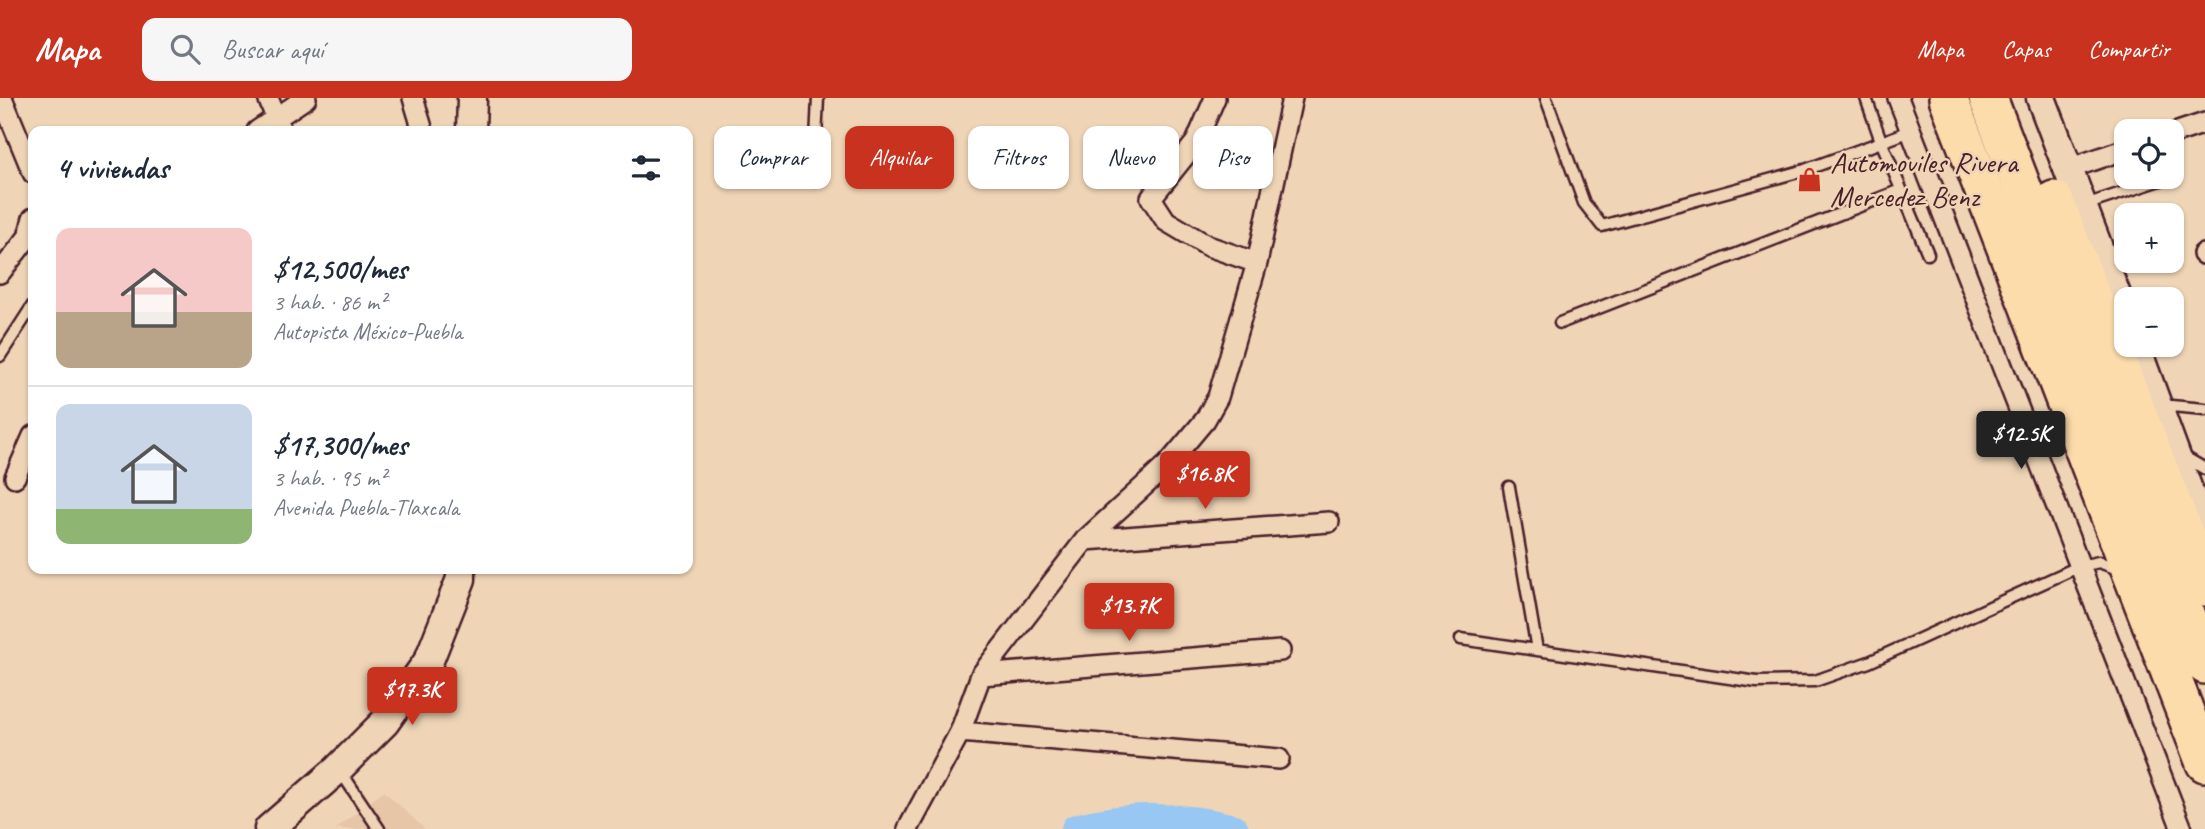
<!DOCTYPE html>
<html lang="es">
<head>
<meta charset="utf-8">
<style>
  :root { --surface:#fff; --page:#f6f6f7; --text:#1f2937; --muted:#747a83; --line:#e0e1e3; --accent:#c8321e }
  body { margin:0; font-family:Caveat,sans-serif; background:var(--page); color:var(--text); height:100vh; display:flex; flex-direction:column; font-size:26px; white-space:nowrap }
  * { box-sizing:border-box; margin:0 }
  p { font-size:23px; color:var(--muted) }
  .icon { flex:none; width:38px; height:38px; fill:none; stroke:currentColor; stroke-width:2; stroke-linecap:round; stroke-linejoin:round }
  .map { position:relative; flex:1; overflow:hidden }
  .sheet { position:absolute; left:28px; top:28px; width:665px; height:448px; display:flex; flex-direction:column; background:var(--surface); border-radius:14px; box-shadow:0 2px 5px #0004 }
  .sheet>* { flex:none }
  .top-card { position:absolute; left:714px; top:28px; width:665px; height:63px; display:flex; gap:14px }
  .controls { position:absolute; left:2114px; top:21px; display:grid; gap:14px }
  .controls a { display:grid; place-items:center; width:70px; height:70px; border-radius:14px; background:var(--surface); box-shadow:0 2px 5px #0004; font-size:35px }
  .price { position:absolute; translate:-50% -60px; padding:0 16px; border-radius:7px; background:var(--accent); color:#fff; font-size:23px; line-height:46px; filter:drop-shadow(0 2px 4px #0008) }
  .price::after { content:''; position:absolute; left:50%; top:42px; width:21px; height:16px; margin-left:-10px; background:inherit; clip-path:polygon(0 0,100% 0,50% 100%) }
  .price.selected { background:#222; color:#fff }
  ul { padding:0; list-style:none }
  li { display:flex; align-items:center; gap:21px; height:175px; padding:0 28px }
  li+li { border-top:2px solid var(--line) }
  li span { display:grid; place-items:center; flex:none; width:196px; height:140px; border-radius:14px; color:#555 }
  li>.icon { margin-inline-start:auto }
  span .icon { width:84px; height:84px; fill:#fffc; stroke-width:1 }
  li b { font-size:30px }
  h2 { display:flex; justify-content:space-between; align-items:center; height:84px; padding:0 28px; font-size:30px }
  .chip { padding:0 24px; border-radius:14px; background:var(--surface); box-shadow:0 2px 5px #0004; font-size:24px; line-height:63px }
  .chip.selected { background:var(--accent); color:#fff }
  header { display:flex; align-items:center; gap:42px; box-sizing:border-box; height:98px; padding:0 35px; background:var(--accent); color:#fff }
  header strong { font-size:33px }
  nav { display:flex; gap:38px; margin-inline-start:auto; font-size:24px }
  .search { width:490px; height:63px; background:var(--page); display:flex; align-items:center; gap:18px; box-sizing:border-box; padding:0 24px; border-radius:14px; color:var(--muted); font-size:26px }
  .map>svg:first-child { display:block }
</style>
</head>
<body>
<header>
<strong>Mapa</strong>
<div class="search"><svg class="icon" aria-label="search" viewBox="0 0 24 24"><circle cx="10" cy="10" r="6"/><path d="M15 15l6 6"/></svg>Buscar aquí</div>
<nav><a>Mapa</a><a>Capas</a><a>Compartir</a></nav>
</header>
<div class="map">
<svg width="2205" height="731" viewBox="0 0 2205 731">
  <rect width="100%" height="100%" fill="#efd5b6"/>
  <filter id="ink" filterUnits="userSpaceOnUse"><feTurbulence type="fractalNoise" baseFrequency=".0143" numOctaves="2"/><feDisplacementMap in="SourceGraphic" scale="14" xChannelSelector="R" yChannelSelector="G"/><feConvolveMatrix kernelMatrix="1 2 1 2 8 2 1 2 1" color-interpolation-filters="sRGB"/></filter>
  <g filter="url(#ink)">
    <path fill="#e6c6a6" d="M384,693L425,731H336Z"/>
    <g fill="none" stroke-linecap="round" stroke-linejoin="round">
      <path stroke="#97c7f2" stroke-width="30" d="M1076,731C1127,717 1184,718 1234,731"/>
      <defs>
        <path id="lane" d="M1546,0L1584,105L1602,128L1805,72L1911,33
          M1866,0L1881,43L1928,156
          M814,83L818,0
          M2085,107L2161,82
          M1560,225L1901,92
          M0,258L33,207
          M2160,307L2205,311
          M2181,357L2205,371
          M1509,389L1537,552
          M1461,541L1757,584L1815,583L1869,564L2080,468L2099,464L2118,471
          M339,671L379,731"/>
        <path id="street" d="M2,0L33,75
          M268,0L281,32
          M413,0L423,33
          M1215,0L1196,44L1151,100L1166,123L1208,148L1257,165
          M1898,0L2182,731
          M257,33L306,0
          M2172,36L2205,25
          M2068,71L2126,51
          M2203,156H2205
          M0,175L28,139L33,120
          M15,379L33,338
          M1085,442L1329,424
          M981,577L1280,553
          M960,634L1279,661
          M908,731L960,634L981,577L1085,442L1168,366L1205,322L1218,299L1257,165L1292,0"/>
        <path id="secondary" d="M2041,0L2126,223
          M471,33L472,0
          M2135,247L2191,400L2195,417V444
          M269,731L338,671L385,624L429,562L461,481V471"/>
        <path id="highway" d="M1948,0L2205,665
          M1988,0L2205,567
          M2054,102L2205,489"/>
      </defs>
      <use href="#lane" stroke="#4a1f2b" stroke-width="15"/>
      <use href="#street" stroke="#4a1f2b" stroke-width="24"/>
      <use href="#secondary" stroke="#4a1f2b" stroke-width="33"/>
      <use href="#highway" stroke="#4a1f2b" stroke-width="42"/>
      <use href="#lane" stroke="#efd5b6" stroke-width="10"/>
      <use href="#street" stroke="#efd5b6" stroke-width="19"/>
      <use href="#secondary" stroke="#efd5b6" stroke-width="28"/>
      <use href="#highway" stroke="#fddcac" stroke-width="37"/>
    </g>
  </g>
  <defs>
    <symbol id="shop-bare" viewBox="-9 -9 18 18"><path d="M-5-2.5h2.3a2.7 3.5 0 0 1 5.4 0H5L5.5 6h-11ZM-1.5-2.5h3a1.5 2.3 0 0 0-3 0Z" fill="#c8321e" stroke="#efd5b6" stroke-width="2.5" paint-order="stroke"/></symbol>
  </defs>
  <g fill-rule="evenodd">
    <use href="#shop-bare" x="1792" y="64" width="35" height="35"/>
  </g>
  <g text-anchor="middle" stroke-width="5" stroke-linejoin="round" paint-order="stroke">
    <g font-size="30" fill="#4a1f2b" stroke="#efd5b6" text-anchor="start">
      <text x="1830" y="74">Automoviles Rivera<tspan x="1830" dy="34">Mercedez Benz</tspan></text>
    </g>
  </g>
</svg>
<div class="controls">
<a><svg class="icon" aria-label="locate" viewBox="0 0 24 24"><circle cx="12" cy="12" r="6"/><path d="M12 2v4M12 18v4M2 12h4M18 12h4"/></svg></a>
<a>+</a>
<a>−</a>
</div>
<b class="price selected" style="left:2021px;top:373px">$12.5K</b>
<b class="price" style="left:1205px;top:413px">$16.8K</b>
<b class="price" style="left:1129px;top:545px">$13.7K</b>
<b class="price" style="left:412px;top:629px">$17.3K</b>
<div class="top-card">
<a class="chip">Comprar</a>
<a class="chip selected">Alquilar</a>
<a class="chip">Filtros</a>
<a class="chip">Nuevo</a>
<a class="chip">Piso</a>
</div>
<section class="sheet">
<h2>4 viviendas<svg class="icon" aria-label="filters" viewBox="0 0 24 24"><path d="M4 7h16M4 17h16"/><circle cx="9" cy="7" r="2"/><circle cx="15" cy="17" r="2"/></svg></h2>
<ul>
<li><span style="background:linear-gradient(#f6c9c9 60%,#b9a48a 0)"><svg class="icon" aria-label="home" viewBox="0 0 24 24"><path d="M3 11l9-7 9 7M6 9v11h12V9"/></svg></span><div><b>$12,500/mes</b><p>3 hab. · 86 m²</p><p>Autopista México-Puebla</p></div></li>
<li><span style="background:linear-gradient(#c9d6e8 75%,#8fb573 0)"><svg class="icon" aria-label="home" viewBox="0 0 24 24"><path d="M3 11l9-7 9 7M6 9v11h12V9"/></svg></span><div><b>$17,300/mes</b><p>3 hab. · 95 m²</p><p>Avenida Puebla-Tlaxcala</p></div></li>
</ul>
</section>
</div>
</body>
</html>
